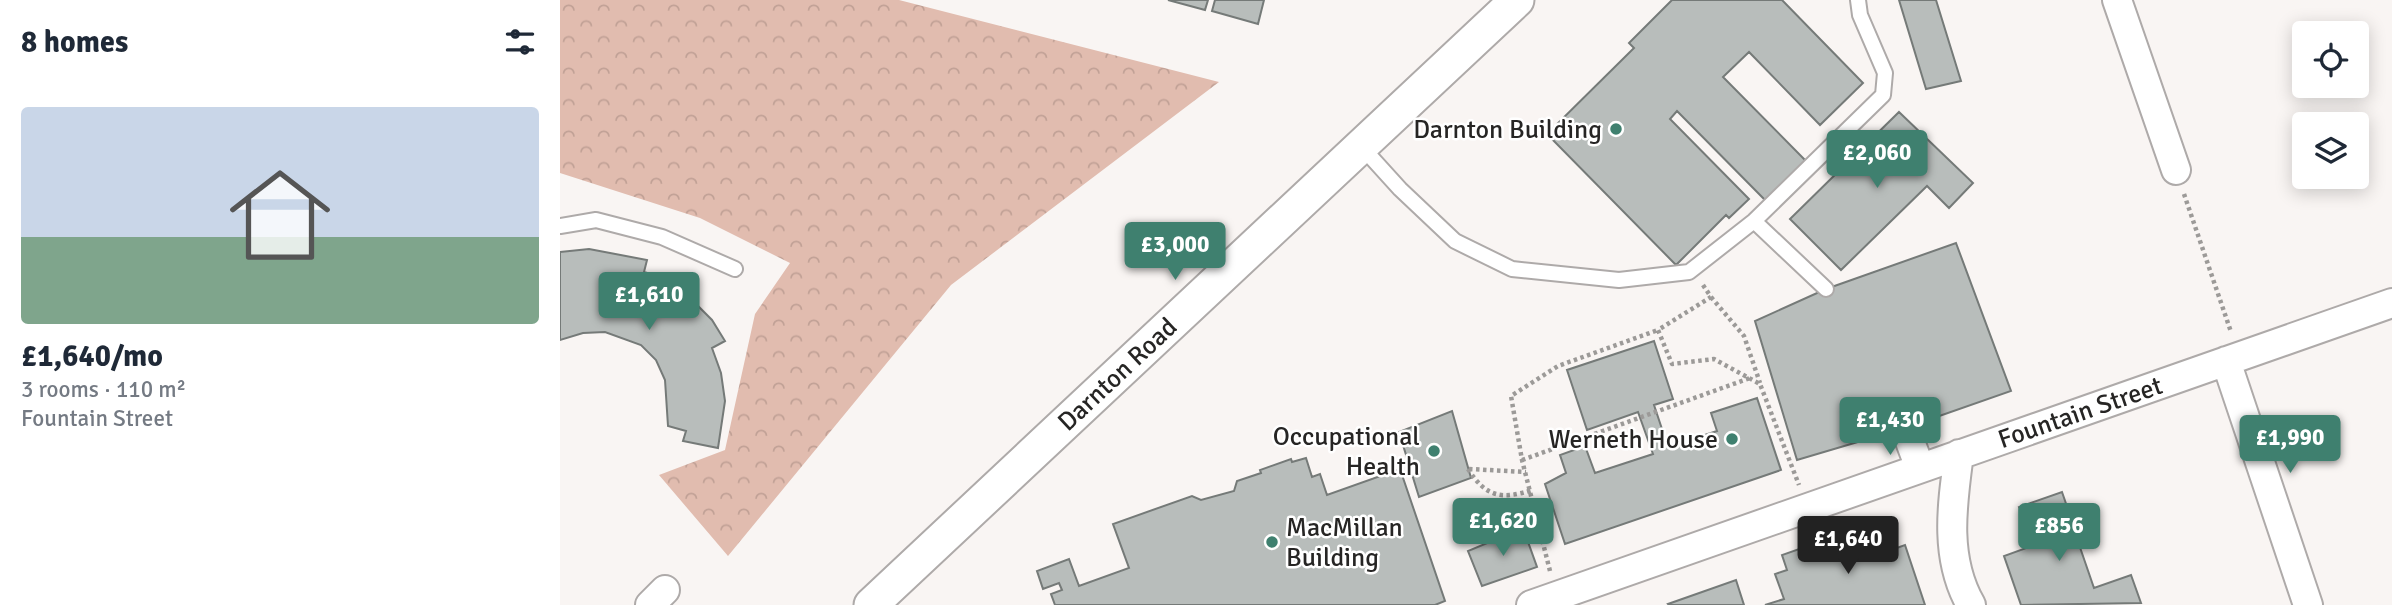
<!DOCTYPE html>
<html lang="en">
<head>
<meta charset="utf-8">
<style>
  :root { --surface:#fff; --page:#f2f2f3; --text:#1f2937; --muted:#747a83; --line:#e0e1e3; --accent:#3f806f }
  body { margin:0; font-family:Signika,sans-serif; background:var(--page); color:var(--text); height:100vh; display:flex; flex-direction:column; font-size:26px; white-space:nowrap }
  * { box-sizing:border-box; margin:0 }
  p { font-size:23px; color:var(--muted) }
  .icon { flex:none; width:38px; height:38px; fill:none; stroke:currentColor; stroke-width:2; stroke-linecap:round; stroke-linejoin:round }
  .map { position:relative; flex:1; overflow:hidden }
  .side { display:flex; flex-direction:column; background:var(--surface); width:560px }
  .side>* { flex:none }
  .buttons { position:absolute; left:1732px; top:21px; display:grid; gap:14px }
  .buttons a { display:grid; place-items:center; width:77px; height:77px; border-radius:7px; background:var(--surface); box-shadow:0 4px 18px #0003; font-size:35px }
  .price { position:absolute; translate:-50% -60px; padding:0 16px; border-radius:7px; background:var(--accent); color:#fff; font-size:23px; line-height:46px; filter:drop-shadow(0 2px 4px #0008) }
  .price::after { content:''; position:absolute; left:50%; top:42px; width:21px; height:16px; margin-left:-10px; background:inherit; clip-path:polygon(0 0,100% 0,50% 100%) }
  .price.selected { background:#222; color:#fff }
  ul { padding:0; list-style:none }
  li { display:grid; align-content:center; gap:14px; height:371px; padding:0 21px }
  li+li { border-top:2px solid var(--line) }
  li span { display:grid; place-items:center; height:217px; border-radius:7px; color:#555 }
  li>.icon { margin-inline-start:auto }
  span .icon { width:126px; height:126px; fill:#fffc; stroke-width:1 }
  li b { font-size:30px }
  h2 { display:flex; justify-content:space-between; align-items:center; height:84px; padding:0 21px; font-size:30px }
  main { display:flex; flex:1; min-height:0 }
  .map>svg:first-child { display:block }
</style>
</head>
<body>
<main>
<section class="side">
<h2>8 homes<svg class="icon" aria-label="filters" viewBox="0 0 24 24"><path d="M4 7h16M4 17h16"/><circle cx="9" cy="7" r="2"/><circle cx="15" cy="17" r="2"/></svg></h2>
<ul>
<li><span style="background:linear-gradient(#c9d6e8 60%,#7fa58c 0)"><svg class="icon" aria-label="home" viewBox="0 0 24 24"><path d="M3 11l9-7 9 7M6 9v11h12V9"/></svg></span><div><b>£1,640/mo</b><p>3 rooms · 110 m²</p><p>Fountain Street</p></div></li>
</ul>
</section>
<div class="map">
<svg width="1832" height="605" viewBox="0 0 1832 605">
  <defs>
    <pattern id="forest-crowns" width="20" height="18" patternUnits="userSpaceOnUse" patternTransform="scale(1.75)"><rect width="20" height="18" fill="#e1bcaf"/><path d="M2 6a3 3 0 1 1 6 0M12 15a3 3 0 1 1 6 0" fill="none" stroke="#c1a196"/></pattern>
  </defs>
  <rect width="100%" height="100%" fill="#f9f5f3"/>
  <path fill="url(#forest-crowns)" d="M0,0H339L659,82L391,285L168,556L99,475L165,450L195,314L230,263L140,218L0,173Z"/>
  <path fill="#b8bdbb" stroke="#757a78" stroke-width="2" d="M608,0H648L645,10Z
    M655,0H704L698,24L652,11Z
    M1112,0H1222L1303,83L1260,125L1189,52L1163,77L1246,161L1206,201L1117,111L1110,119L1189,199L1169,218L1166,215L1116,265L987,134L1074,48L1069,43Z
    M1339,0H1376L1401,81L1366,89Z
    M1339,112L1413,183L1389,208L1367,186L1281,270L1230,219Z
    M1396,243L1451,391L1345,428L1237,460L1195,321L1266,289Z
    M29,249L87,260L84,272L113,281L152,320L165,341L152,348L161,373L165,401L158,448L123,441L126,431L108,426L105,380L96,360L81,345L45,332L23,333L0,340V252Z
    M1094,341L1113,399L1094,405L1108,447L1157,431L1151,413L1197,398L1221,470L1005,544L985,484L1006,473L1000,455L1025,446L1035,473L1093,454L1078,412L1027,430L1007,370Z
    M892,411L911,478L859,497L839,432Z
    M746,458L752,477L760,474L767,495L840,469L885,601L875,605H495L491,594L502,590L499,583L483,589L477,571L509,559L519,586L569,568L553,524L632,496L641,500L674,491L677,481L701,473L700,470L731,459L732,462Z
    M1502,492L1512,521L1502,524L1505,533L1514,530L1534,588L1571,575L1581,603L1461,605L1444,556L1472,546L1459,507Z
    M963,528L977,567L922,586L908,551Z
    M1296,529L1306,559L1345,545L1365,605H1205L1224,599L1215,574L1227,570L1222,555Z
    M1176,580L1184,605H1109L1108,604Z"/>
  <g fill="none" stroke-linecap="round" stroke-linejoin="round">
    <defs>
      <path id="service" d="M801,146L840,189L895,241L952,269L1059,280L1129,272L1194,221L1323,95L1325,73L1300,15L1298,0
        M1194,221L1266,289
        M0,226L36,220L102,237L175,269"/>
      <path id="minor" d="M1557,0L1616,170
        M1666,361L1748,605
        M1345,428L1360,468
        M1399,454C1392,505 1384,558 1411,605
        M90,605L105,590
        M971,605L1832,303"/>
      <path id="tertiary" d="M311,605L957,0"/>
    </defs>
    <use href="#service" stroke="#aeaaa9" stroke-width="18"/>
    <use href="#minor" stroke="#aeaaa9" stroke-width="32"/>
    <use href="#tertiary" stroke="#aeaaa9" stroke-width="37"/>
    <path stroke="#9c9a98" stroke-width="4.5" stroke-dasharray="3.5 3.5" stroke-linecap="butt" d="M1624,194L1671,332
      M1143,285L1151,297L1098,330L1112,364L1154,359L1200,384L1239,485
      M1151,297L1184,336L1200,383
      M962,460L1190,378
      M908,469C926,497 941,500 972,490
      M909,469L966,472
      M990,571L962,460L951,396L998,366L1098,330"/>
    <use href="#service" stroke="#fff" stroke-width="14"/>
    <use href="#minor" stroke="#fff" stroke-width="28"/>
    <use href="#tertiary" stroke="#fff" stroke-width="33"/>
  </g>
  <g fill="#3f806f" stroke="#fff" stroke-width="2.5">
    <circle cx="1056" cy="129" r="7"/>
    <circle cx="1172" cy="439" r="7"/>
    <circle cx="874" cy="451" r="7"/>
    <circle cx="712" cy="542" r="7"/>
  </g>
  <g text-anchor="middle" stroke-width="5" stroke-linejoin="round" paint-order="stroke">
    <g font-size="26" fill="#262524" stroke="#fff" text-anchor="end">
      <text x="1042" y="138">Darnton Building</text>
      <text x="860" y="445">Occupational<tspan x="860" dy="30">Health</tspan></text>
      <text x="1158" y="448">Werneth House</text>
      <text x="726" y="536" text-anchor="start">MacMillan<tspan x="726" dy="30">Building</tspan></text>
    </g>
    <g font-size="26" fill="#262524" stroke="#fff">
      <text transform="translate(557 374) rotate(-43)" y="9">Darnton Road</text>
      <text transform="translate(1520 412) rotate(-19)" y="9">Fountain Street</text>
    </g>
  </g>
</svg>
<div class="buttons">
<a><svg class="icon" aria-label="locate" viewBox="0 0 24 24"><circle cx="12" cy="12" r="6"/><path d="M12 2v4M12 18v4M2 12h4M18 12h4"/></svg></a>
<a><svg class="icon" aria-label="layers" viewBox="0 0 24 24"><path d="M12 4l9 5-9 5-9-5zM3 14l9 5 9-5"/></svg></a>
</div>
<b class="price" style="left:1317px;top:190px">£2,060</b>
<b class="price" style="left:615px;top:282px">£3,000</b>
<b class="price" style="left:89px;top:332px">£1,610</b>
<b class="price" style="left:1330px;top:457px">£1,430</b>
<b class="price" style="left:1730px;top:475px">£1,990</b>
<b class="price" style="left:943px;top:558px">£1,620</b>
<b class="price" style="left:1499px;top:563px">£856</b>
<b class="price selected" style="left:1288px;top:576px">£1,640</b>
</div>
</main>
</body>
</html>
